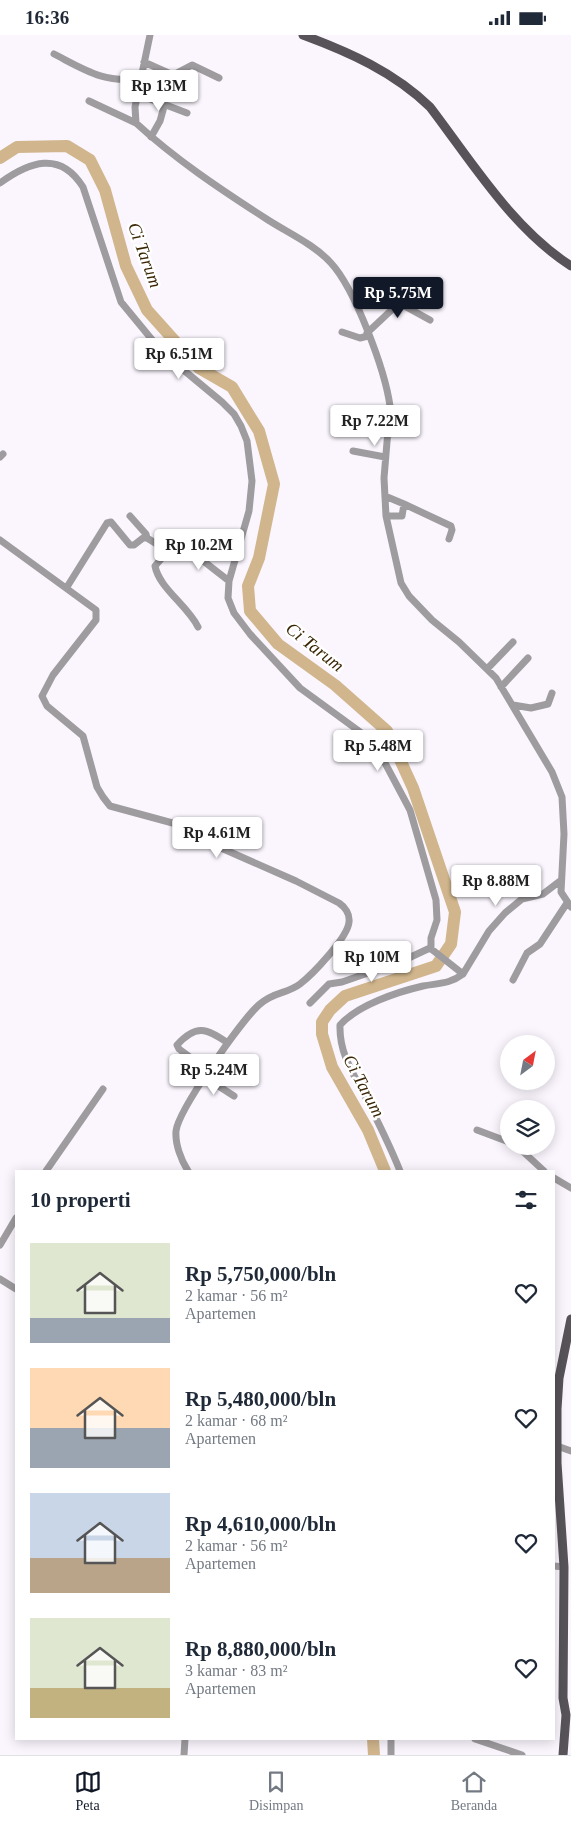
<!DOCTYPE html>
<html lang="id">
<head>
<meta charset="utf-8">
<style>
  :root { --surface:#fff; --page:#f6f6f7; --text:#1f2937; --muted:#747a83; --line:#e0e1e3; --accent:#111827 }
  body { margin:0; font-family:Georgia,serif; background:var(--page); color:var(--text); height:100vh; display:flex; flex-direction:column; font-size:19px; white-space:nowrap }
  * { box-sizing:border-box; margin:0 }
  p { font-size:16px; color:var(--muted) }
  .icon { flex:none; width:28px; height:28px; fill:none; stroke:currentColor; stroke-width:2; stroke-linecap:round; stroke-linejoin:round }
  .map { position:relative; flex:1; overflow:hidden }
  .panel { position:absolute; left:15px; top:1135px; width:540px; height:570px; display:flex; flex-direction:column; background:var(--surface); border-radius:0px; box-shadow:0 2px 12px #0003 }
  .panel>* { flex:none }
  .needle { width:32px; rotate:32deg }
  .buttons { position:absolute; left:500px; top:1000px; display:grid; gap:10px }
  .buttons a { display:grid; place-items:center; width:55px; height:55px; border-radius:50%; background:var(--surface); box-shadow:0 2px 12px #0003; font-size:25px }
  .price { position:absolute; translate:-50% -42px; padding:0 11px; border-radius:5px; background:#fff; color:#222; font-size:16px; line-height:32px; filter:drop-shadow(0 1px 2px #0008) }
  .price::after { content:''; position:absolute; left:50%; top:30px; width:15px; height:11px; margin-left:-8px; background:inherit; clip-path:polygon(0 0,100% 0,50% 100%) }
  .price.on { background:var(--accent); color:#fff }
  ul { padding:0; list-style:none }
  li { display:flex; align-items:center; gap:15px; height:125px; padding:0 15px }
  li span { display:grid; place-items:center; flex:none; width:140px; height:100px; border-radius:0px; color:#555 }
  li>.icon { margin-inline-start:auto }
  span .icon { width:60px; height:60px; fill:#fffc; stroke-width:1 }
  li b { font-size:21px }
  h2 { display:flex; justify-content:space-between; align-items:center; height:60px; padding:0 15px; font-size:21px }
  .status { display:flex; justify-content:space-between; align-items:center; height:35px; padding:0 25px; background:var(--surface); direction:ltr }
  .status svg { height:14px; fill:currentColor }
  .tab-bar { display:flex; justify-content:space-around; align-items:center; height:70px; border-top:1px solid var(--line); background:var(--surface); font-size:14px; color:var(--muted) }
  .tab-bar a { display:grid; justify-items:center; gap:2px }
  .tab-bar .on { color:var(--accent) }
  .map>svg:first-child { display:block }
</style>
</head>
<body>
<div class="status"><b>16:36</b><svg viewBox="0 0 49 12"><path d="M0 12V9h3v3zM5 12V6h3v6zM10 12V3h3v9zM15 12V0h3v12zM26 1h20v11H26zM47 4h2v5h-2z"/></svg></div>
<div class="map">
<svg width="571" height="1720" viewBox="0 0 571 1720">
  <rect width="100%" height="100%" fill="#fbf6fe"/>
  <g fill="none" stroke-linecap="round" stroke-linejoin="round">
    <path stroke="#d1b68d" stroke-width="12" d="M0,123L17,112L67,111L90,125L105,155L126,231L147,275L199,333L232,352L259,396L274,449L259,523L248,551L250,576L278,609L335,650L387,696L413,753L455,877L451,909L436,931L345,961L330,975L322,987V999L332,1032L368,1095L385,1136
      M373,1704L374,1720"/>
    <path stroke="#9f9ca0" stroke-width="7" d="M150,0L135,72L136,88C175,124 220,154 265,183C286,197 314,209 331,228C355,254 385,335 390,371L384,443L386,481L401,548L409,561L432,585L459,607L496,643L552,737L562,762L564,799L561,857L571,872
      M54,19C85,35 105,49 141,43
      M144,27L173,40L192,30L219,43
      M137,59L187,78
      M89,66L136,88
      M151,102L160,86L165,68
      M0,148C29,127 60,115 83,152L121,267L163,318L222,367L234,379L241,391L247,406L252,446L249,476L229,546L228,563L234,578L250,599L300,653L363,699L376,711L410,775L436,865L437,885L431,903V913
      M342,297L360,303L368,301
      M367,298L399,268L430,285
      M353,416L385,422
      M0,422L3,419
      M385,461L404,469L402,481H386
      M404,469L451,491L452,495L449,504
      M130,481L146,499L147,503
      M0,505L96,575V585L53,640L42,661L47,671L83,701L97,752L103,762L110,771L191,793L221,813L296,846L339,868C345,872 350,879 349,887C348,902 313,939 300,949C287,959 275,956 260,969C242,984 178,1076 176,1096C175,1109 181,1125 188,1136
      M168,516L179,507L229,546
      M67,552L107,488L111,487L130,510H134L143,503H147L168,516L155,531C159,553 188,571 198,592
      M487,634L513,607
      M501,652L528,623
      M513,670L531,673L548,669L552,658
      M463,939L489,896L505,878L522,864L543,859L560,846
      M513,945L527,918L540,909L567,868
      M310,968L329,949L342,947L400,927L430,913L463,939C450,949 439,948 423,951C397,957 358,970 340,990C339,1021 356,1042 369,1069C380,1091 391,1113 400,1136
      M209,1036L179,1014L177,1010C196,989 206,993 228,1008
      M206,1043L234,1061
      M477,1095L509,1107
      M517,1111L544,1136
      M46,1136L103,1054
      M554,1143L571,1153
      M0,1210L16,1183
      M0,1244L16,1254
      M557,1411L571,1416
      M554,1531L564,1532
      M391,1704V1720
      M475,1704L522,1720
      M184,1720L185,1704"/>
    <path stroke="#575359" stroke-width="9" d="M303,0C349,17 394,37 430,72C472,127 512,193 571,231
      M563,1720L566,1680L563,1663L564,1532L557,1428V1374L559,1343L571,1284"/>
  </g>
  <g text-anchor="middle" stroke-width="5" stroke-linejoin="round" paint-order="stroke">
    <g font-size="18" font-style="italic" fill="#3a2604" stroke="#fff">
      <text transform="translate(145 220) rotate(70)" y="6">Ci Tarum</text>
      <text transform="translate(315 612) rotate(38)" y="6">Ci Tarum</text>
      <text transform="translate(364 1051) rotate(62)" y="6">Ci Tarum</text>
    </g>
  </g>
</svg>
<div class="buttons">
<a><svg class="needle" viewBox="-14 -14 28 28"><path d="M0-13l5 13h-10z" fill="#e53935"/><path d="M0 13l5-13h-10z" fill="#747a83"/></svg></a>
<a><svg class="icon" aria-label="layers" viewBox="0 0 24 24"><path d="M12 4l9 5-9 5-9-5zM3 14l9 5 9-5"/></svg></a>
</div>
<b class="price" style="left:159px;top:77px">Rp 13M</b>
<b class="price on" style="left:398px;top:284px">Rp 5.75M</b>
<b class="price" style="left:179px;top:345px">Rp 6.51M</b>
<b class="price" style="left:375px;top:412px">Rp 7.22M</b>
<b class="price" style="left:199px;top:536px">Rp 10.2M</b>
<b class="price" style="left:378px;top:737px">Rp 5.48M</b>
<b class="price" style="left:217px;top:824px">Rp 4.61M</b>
<b class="price" style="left:496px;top:872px">Rp 8.88M</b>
<b class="price" style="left:372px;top:948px">Rp 10M</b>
<b class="price" style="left:214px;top:1061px">Rp 5.24M</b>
<section class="panel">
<h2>10 properti<svg class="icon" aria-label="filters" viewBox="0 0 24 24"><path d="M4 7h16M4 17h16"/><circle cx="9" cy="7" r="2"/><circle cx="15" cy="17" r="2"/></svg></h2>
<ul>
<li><span style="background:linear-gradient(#dfe7d0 75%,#9aa5b1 0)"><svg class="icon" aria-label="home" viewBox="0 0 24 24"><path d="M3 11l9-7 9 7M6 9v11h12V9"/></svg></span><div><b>Rp 5,750,000/bln</b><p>2 kamar · 56 m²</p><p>Apartemen</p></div><svg class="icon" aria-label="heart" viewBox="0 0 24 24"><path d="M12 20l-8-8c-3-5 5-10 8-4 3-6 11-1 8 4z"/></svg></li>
<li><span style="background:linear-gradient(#ffd9b3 60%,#9aa5b1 0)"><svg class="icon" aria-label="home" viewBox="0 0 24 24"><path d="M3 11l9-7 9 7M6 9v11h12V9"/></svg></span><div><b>Rp 5,480,000/bln</b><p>2 kamar · 68 m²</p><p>Apartemen</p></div><svg class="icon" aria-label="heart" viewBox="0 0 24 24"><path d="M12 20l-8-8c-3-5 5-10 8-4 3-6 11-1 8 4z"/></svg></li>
<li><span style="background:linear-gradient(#c9d6e8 65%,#b9a48a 0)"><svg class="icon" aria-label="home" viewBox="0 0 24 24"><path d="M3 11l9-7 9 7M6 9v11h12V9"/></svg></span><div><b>Rp 4,610,000/bln</b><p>2 kamar · 56 m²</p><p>Apartemen</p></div><svg class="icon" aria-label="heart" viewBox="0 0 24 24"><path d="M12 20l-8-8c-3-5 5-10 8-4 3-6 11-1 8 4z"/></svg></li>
<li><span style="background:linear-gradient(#dfe7d0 70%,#c2b280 0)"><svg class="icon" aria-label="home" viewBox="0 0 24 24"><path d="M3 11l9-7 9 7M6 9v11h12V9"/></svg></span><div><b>Rp 8,880,000/bln</b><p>3 kamar · 83 m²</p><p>Apartemen</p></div><svg class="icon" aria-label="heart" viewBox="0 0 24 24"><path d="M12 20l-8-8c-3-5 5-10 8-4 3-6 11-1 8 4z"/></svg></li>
</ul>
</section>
</div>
<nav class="tab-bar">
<a class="on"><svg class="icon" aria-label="map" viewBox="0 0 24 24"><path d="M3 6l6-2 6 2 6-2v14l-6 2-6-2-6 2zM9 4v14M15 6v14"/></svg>Peta</a>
<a><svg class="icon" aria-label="saved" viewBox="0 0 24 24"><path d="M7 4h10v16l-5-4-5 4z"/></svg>Disimpan</a>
<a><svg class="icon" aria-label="home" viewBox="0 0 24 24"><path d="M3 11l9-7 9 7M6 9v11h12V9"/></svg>Beranda</a>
</nav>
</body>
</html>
